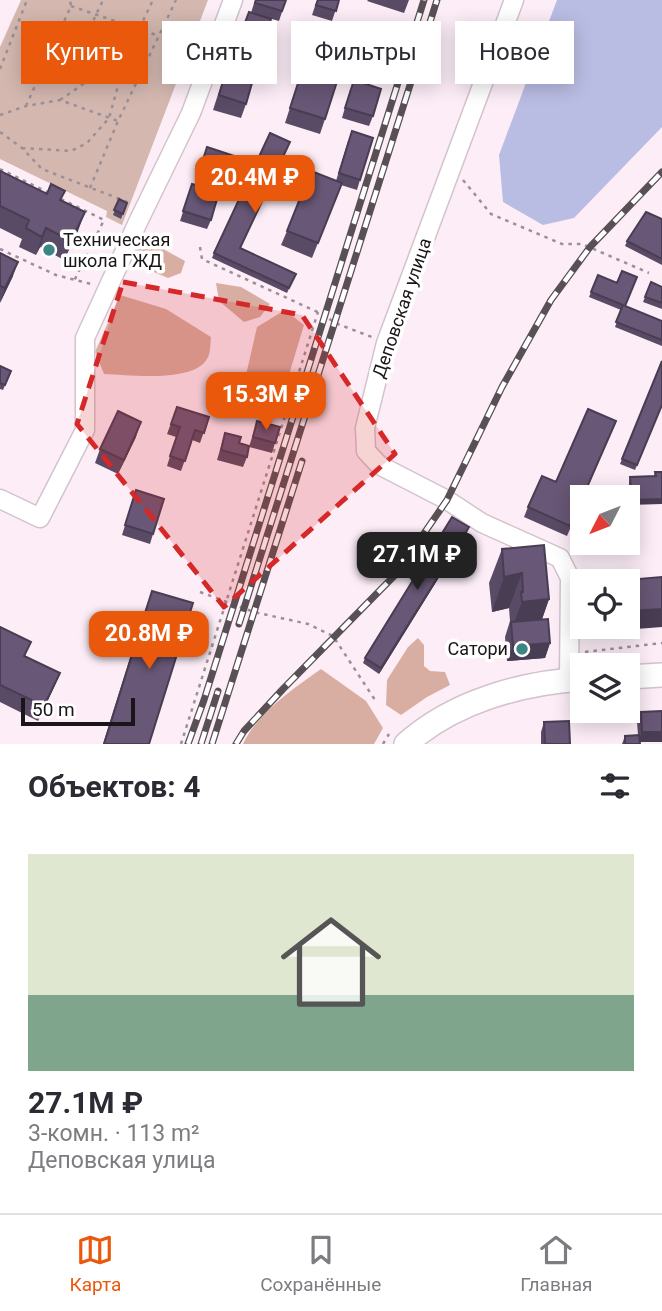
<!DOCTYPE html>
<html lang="ru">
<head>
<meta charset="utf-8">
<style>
  :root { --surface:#fff; --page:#f7f7f7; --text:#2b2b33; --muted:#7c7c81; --line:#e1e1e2; --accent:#ea580c }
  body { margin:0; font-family:Roboto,sans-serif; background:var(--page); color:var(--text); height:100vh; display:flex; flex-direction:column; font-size:26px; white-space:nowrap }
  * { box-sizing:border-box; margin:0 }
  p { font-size:23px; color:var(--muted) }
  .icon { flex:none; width:38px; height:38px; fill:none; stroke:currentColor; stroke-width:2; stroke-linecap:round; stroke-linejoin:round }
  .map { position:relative; height:744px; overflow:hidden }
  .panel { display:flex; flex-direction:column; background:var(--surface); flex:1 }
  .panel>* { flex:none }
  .guide { position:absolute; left:21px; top:21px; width:621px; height:63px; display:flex; gap:14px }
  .needle { width:46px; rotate:228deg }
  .controls { position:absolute; left:570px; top:485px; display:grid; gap:14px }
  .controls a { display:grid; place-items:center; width:70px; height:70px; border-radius:0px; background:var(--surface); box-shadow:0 4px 18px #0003; font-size:35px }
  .scale { position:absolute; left:21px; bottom:18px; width:114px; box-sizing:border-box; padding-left:7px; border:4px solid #1a1518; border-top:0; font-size:19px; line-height:24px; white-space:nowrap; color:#1a1518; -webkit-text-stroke:5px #fff; paint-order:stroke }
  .price { position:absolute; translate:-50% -60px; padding:0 16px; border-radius:14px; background:var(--accent); color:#fff; font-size:23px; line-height:46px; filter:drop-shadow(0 2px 4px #0008) }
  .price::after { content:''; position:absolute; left:50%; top:42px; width:21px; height:16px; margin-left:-10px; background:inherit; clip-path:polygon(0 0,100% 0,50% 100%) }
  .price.on { background:#222; color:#fff }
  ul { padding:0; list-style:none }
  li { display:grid; align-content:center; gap:14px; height:371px; padding:0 28px }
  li+li { border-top:2px solid var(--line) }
  li span { display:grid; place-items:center; height:217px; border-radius:0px; color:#555 }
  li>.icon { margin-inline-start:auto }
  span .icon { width:126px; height:126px; fill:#fffc; stroke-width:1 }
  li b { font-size:30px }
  h2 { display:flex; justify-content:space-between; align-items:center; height:84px; padding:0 28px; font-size:30px }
  .chip { padding:0 24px; border-radius:0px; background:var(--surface); box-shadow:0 4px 18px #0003; font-size:24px; line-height:63px }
  .chip.on { background:var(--accent); color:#fff }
  .tabs { display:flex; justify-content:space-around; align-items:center; height:98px; border-top:2px solid var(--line); background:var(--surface); font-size:19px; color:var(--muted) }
  .tabs a { display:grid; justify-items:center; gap:4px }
  .tabs .on { color:var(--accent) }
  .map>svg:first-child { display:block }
</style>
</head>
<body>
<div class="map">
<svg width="662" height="744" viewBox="0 0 662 744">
  <rect width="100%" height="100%" fill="#fcedf7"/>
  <path fill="#d4b8b0" d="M21,0H208L122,225L106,217L107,211L0,159V47Z"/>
  <path fill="#d9aea2" d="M154,244L185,261L181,273L168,278L142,267L137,249Z
    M216,283L241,287L270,304L260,317L244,322L219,301Z
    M120,295L166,309L211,337C210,345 211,353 207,359C193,383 129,375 104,374L95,352Z
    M285,310L304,325L281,401L274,406L246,375L257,327Z
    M418,638L424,645V666L430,671L445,672L450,685L427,697L401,715L386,705L387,680L408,647Z
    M321,669L366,701L383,728L374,744H243C258,712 293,689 321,669Z"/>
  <path fill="#babde3" d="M557,0H662V127L574,218L543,225L503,202L499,155Z"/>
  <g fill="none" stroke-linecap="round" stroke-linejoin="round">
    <defs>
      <path id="minor" d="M514,0L386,343L365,428L366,451L379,465L447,500L482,523L560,558L570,578L569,680
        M0,499L40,518L85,430V338L138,222L191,113L233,0"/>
      <path id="tertiary" d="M628,677L662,675
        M406,744C453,702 520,683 583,679"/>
    </defs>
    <use href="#minor" stroke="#d2c3cc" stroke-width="21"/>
    <use href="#tertiary" stroke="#d2c3cc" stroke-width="26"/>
    <path stroke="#9b9097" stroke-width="2.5" stroke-dasharray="3.5 5" stroke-linecap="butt" d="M71,6L159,36
      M53,49C81,42 87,54 88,80
      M79,51L103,0
      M0,69L27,0
      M60,100L127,54
      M26,106L71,6L70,0
      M0,115L26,106L60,100L118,121
      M0,132L22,148L42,169L130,203
      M22,148L71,151L87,143L109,118L127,54L153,0
      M0,169L49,193
      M463,180L491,214L562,244H582L649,273
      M90,188L118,121L176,0
      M61,199L104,220L74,281
      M200,247L202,259L324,315L335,323L372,337
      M0,249L56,275L91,284
      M200,592L254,612L308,624L333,636L375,700
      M585,652L662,643
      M181,744L318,312
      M383,744L389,734"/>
    <use href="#minor" stroke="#fff" stroke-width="18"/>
    <use href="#tertiary" stroke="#fff" stroke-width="23"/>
    <defs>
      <path id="rail" d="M239,624L437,0
        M188,744L204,700L424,0
        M201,744L218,691
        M212,744L302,461
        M236,744L244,731L283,689L396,574L447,500L502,387L551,300L590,247L662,172"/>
    </defs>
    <use href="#rail" stroke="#585055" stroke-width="7"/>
    <use href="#rail" stroke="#fff" stroke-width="4.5" stroke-dasharray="13" stroke-linecap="butt"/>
  </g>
  <path fill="#594b65" d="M255,0H286L279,21L251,13Z
    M317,0H339L332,21L312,15Z
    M368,0H409L404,13L367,1Z
    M249,12L271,19L262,45H259L253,60L232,52L240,30H242Z
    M375,33L393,69L390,78L363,70Z
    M308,52L325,119L320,134L285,123Z
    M231,54L246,104L241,118L213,110Z
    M350,90L373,116L369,126L342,118Z
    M348,141L360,180L357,190L341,185L312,258L281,245L287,231L336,181Z
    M203,157L225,183L222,193L195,184Z
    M0,171L47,194L65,191L61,200L78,231L64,260L40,247L36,255L19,247L22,239L0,228Z
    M192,184L211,220L207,229L180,221Z
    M119,199L127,203L121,219L113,215Z
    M662,219V265L625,246L627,241Z
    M241,248L296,274L287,293L212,258L214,253Z
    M0,253L13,276L0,303Z
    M598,275L625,306L662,321V346L615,327L621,310L589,297Z
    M651,282L662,287V309L643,302Z
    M662,361V406L635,470L620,464Z
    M0,366L11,371L3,390L0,389Z
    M177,407L209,417L200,443L192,440L181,471L167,466L176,437L167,434Z
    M257,421L275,443L272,453L249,447Z
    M616,421L567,536L524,517L528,507L556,482Z
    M225,433L239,443L247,457L243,467L217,460Z
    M136,437L118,474L95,463L100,449Z
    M655,472H662L628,497H611L613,489L629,488V482L630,477L654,476Z
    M136,490L153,534L150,544L122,535Z
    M469,527L467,532L379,674L363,663L365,658Z
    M502,549L549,599L542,619L550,643L545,658L507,661L505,637L510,621L509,608L492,612L489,583Z
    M152,591L149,744H103L145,610Z
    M0,627L26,656L60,673L54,687L38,721L0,702Z
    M662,711V742H639L640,744H622L625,736L638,735L637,722L641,712Z
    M544,722L570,744H541V732Z"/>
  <path fill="#493d53" d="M85,212L78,231L64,260L71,241Z
    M46,228L40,247L36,255L42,237Z
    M18,262L13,276L0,303L5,288Z
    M141,422L136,437L118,474L124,460Z
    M662,499V504L628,505V500Z
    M469,527L467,532L379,674L381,668Z
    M522,573L509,608L492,612L504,577Z
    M549,599L537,634L511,630L522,602Z
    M662,609V627L623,630L624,626H628V615L630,611Z
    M550,643L545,658L507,661L513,646Z
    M60,673L54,687L38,721L44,706Z
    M642,732H662V742H638Z"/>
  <path fill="#685776" stroke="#493d53" stroke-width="2" d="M256,0H286L282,11L255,3Z
    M318,0H339L336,11L316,5Z
    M249,12L271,19L265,36L243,28Z
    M240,30L262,38L257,50L236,43Z
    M375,33L402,41L393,69L366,60Z
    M308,52L343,63L325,119L290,108Z
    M231,54L258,62L246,104L219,95Z
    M354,80L381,89L373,116L345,108Z
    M352,131L373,138L360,180L339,173Z
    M270,133L290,142L240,248L296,274L289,288L214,253Z
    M207,147L234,156L225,183L198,175Z
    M0,171L47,194L51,184L65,191L60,200L85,212L71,241L46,228L42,237L26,228L29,220L0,206Z
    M311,171L342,183L318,243L287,231Z
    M192,184L219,192L211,220L183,211Z
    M119,199L127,203L123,214L114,210Z
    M646,212L662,219V259L627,241Z
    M0,253L18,262L5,288L0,286Z
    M622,271L637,277L625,306L662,321V340L616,322L623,305L591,292L598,275L617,283Z
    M651,282L662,287V303L645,297Z
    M662,361V405L637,465L622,459Z
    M0,366L11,371L5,385L0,383Z
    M177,407L209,417L204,433L195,430L185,461L170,456L180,427L171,424Z
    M588,409L616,421L570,526L528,507L542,476L556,482Z
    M118,411L141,422L124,460L100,449Z
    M257,421L280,427L275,443L253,437Z
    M225,433L241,437L239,443L249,446L247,457L221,450Z
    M655,472H662V499L628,500V497H613V489L631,488L630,477L656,476Z
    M136,490L164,499L153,534L125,525Z
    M452,517L469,527L381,668L365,658Z
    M544,545L549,599L522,602L521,592H523L522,573L504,577L502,549Z
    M662,577V609L630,611L628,581L627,580Z
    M152,591L193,603L149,744H104Z
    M548,619L550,643L513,646L511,622Z
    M0,627L31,642L24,656L60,673L44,706L0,685Z
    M662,711V732H642L641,712Z
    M569,721L570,744H545L544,722Z
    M639,735L640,744H625V736Z"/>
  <path fill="#d62828" fill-opacity="0.2" stroke="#d62828" stroke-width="5" stroke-dasharray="14 9" stroke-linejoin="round" d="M123,282L302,315L395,454L224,607L77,424Z"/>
  <g fill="#3e8686" stroke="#fff" stroke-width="2.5">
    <circle cx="49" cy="250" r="7"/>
    <circle cx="522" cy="649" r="7"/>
  </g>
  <g text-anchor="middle" stroke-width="7" stroke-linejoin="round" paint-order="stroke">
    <g font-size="18" fill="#1a1518" stroke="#fff" text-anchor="start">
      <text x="63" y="246">Техническая<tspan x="63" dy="21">школа ГЖД</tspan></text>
      <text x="508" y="655" text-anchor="end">Сатори</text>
    </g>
    <g font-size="18" fill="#1a1518" stroke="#fff">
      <text transform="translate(402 308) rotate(-71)" y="6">Деповская улица</text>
    </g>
  </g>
</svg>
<div class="controls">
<a><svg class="needle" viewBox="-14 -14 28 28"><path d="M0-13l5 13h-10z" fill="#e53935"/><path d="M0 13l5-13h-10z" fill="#7c7c81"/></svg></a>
<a><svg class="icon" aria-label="locate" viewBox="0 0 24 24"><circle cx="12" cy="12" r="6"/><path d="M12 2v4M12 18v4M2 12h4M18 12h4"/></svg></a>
<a><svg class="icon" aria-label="layers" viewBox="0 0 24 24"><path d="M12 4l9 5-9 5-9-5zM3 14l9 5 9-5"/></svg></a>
</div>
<div class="scale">50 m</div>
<b class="price" style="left:255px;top:215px">20.4M ₽</b>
<b class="price" style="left:266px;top:432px">15.3M ₽</b>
<b class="price on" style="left:417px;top:592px">27.1M ₽</b>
<b class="price" style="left:149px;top:671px">20.8M ₽</b>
<div class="guide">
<a class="chip on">Купить</a>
<a class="chip">Снять</a>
<a class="chip">Фильтры</a>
<a class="chip">Новое</a>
</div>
</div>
<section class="panel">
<h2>Объектов: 4<svg class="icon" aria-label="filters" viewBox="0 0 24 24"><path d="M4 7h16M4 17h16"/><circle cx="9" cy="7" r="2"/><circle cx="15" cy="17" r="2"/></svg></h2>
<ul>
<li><span style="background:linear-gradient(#dfe7d0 65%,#7fa58c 0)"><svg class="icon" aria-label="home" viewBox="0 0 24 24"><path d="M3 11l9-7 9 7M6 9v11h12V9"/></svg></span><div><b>27.1M ₽</b><p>3-комн. · 113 m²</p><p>Деповская улица</p></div></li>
</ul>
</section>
<nav class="tabs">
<a class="on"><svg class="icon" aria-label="map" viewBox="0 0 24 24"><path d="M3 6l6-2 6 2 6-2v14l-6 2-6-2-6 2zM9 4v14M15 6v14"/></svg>Карта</a>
<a><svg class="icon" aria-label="saved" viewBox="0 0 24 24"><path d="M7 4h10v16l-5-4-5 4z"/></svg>Сохранённые</a>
<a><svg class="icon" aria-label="home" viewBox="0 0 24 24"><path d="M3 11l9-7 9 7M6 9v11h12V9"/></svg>Главная</a>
</nav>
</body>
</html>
